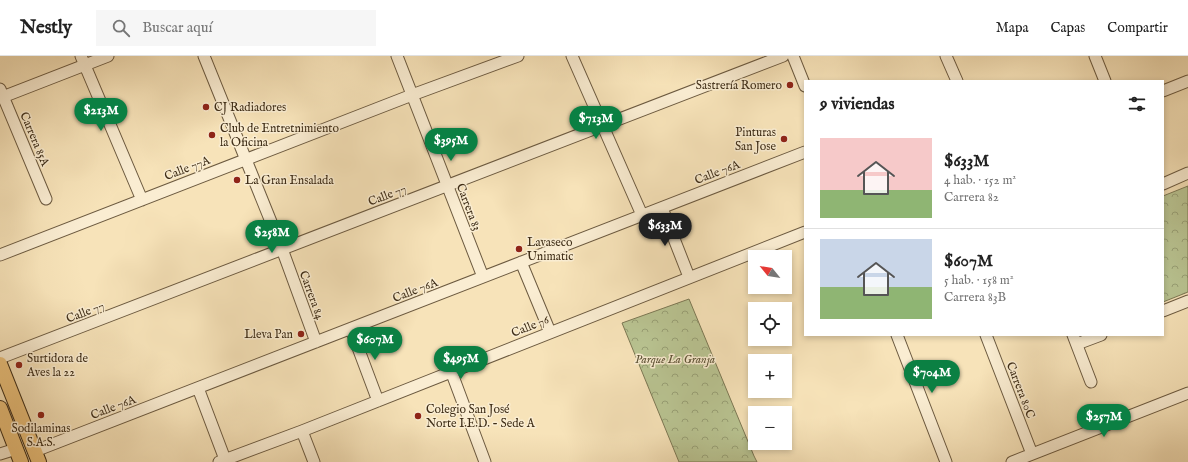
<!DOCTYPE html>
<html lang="es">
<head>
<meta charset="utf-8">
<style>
  :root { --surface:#fff; --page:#f6f6f6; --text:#222; --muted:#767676; --line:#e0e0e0; --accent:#0b8043 }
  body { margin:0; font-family:"IM FELL English",serif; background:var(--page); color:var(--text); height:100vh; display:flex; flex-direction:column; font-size:15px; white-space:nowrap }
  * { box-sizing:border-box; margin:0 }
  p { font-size:13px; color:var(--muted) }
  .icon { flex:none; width:22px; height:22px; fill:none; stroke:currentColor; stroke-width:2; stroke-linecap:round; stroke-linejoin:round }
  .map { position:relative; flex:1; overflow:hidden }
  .sheet { position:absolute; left:804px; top:24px; width:360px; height:256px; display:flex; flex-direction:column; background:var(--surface); border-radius:0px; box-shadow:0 2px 6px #0003 }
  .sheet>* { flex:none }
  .needle { width:26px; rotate:300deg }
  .tools { position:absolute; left:748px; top:194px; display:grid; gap:8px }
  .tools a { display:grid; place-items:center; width:44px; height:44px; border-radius:0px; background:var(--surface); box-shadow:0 2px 6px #0003; font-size:20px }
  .price { position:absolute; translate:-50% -34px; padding:0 9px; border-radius:14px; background:var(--accent); color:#fff; font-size:13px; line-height:26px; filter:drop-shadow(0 1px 2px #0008) }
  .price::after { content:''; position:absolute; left:50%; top:24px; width:12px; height:9px; margin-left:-6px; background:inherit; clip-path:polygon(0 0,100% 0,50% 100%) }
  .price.on { background:#222; color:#fff }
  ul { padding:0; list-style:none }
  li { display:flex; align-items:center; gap:12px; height:100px; padding:0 16px }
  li+li { border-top:1px solid var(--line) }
  li span { display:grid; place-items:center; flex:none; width:112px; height:80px; border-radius:0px; color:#555 }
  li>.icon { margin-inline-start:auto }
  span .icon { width:48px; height:48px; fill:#fffc; stroke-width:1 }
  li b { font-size:17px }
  h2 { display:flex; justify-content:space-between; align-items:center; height:48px; padding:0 16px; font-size:17px }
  header { display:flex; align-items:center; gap:24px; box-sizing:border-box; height:56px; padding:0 20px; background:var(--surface); border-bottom:1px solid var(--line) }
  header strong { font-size:19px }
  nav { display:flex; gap:22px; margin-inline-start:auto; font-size:14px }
  .search { width:280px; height:36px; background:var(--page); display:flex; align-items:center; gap:10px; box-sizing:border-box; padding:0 14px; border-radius:0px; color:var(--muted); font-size:15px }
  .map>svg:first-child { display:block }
</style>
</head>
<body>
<header>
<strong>Nestly</strong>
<div class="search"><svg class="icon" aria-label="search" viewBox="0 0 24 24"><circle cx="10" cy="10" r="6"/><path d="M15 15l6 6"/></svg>Buscar aquí</div>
<nav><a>Mapa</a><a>Capas</a><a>Compartir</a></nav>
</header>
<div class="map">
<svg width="1188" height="406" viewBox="0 0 1188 406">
  <defs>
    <pattern id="park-crowns" width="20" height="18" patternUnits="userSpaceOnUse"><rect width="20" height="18" fill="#b9c492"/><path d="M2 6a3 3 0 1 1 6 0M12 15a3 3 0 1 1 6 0" fill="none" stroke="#98a076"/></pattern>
  </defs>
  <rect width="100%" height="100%" fill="#f7e3b9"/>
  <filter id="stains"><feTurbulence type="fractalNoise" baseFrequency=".005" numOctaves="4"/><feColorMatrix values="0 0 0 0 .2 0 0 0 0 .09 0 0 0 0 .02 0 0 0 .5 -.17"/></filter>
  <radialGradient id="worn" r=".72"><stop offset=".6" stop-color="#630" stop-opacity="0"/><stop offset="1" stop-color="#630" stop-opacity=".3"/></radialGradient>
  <path fill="url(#park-crowns)" stroke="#7c7854" d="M1188,130V236L1163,246V140Z
    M689,243L754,400L757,406H679L622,267Z"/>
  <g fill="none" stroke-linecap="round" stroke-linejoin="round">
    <defs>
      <path id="minor" d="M81,0L142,144
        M204,0L282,193L316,286
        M397,0L483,221
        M572,0L642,159
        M793,0L805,30
        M946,0L957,25
        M1095,0L1105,25
        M0,33L46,143
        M1163,35L1188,25
        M0,42L108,0
        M1163,128L1188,117
        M662,152L689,221
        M0,199L412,39L518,0
        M521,206L550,276
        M1163,255L1188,245
        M351,273L378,345
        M897,279L946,406
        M986,279L1032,398
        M1073,279L1091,326
        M1077,288L1101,279
        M0,302L783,0
        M451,315L485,406
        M198,332L226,406
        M302,375L314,406
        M35,395L805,96
        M0,398L16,393
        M219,406L302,375L805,176
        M1012,406L1188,337"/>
      <path id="major" d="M0,308L39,406
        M0,352L21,406"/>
    </defs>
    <use href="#minor" stroke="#6c5a40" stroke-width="13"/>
    <use href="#major" stroke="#3e2d17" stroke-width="16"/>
    <use href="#minor" stroke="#faedd2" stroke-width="11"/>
    <use href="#major" stroke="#ecc27c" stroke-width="14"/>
  </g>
  <g fill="#8f2418" stroke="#faedd2" stroke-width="1.5">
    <circle cx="790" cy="29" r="4"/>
    <circle cx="206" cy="51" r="4"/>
    <circle cx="212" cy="79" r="4"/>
    <circle cx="784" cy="83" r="4"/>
    <circle cx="237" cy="124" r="4"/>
    <circle cx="519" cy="193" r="4"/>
    <circle cx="301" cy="278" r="4"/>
    <circle cx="19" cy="309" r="4"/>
    <circle cx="41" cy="359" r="4"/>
    <circle cx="418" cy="360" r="4"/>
  </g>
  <g text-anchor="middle" stroke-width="3" stroke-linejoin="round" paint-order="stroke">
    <g font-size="12" fill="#3e2d17" stroke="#faedd2" text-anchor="start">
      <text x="782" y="33" text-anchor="end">Sastrería Romero</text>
      <text x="214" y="55">CJ Radiadores</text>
      <text x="220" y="76">Club de Entretnimiento<tspan x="220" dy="14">la Oficina</tspan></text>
      <text x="776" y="80" text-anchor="end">Pinturas<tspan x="776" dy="14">San Jose</tspan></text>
      <text x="245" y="128">La Gran Ensalada</text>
      <text x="527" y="190">Lavaseco<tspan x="527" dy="14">Unimatic</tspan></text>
      <text x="293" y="282" text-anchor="end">Lleva Pan</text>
      <text x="27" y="306">Surtidora de<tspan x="27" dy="14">Aves la 22</tspan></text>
      <text x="426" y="357">Colegio San José<tspan x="426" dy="14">Norte I.E.D. - Sede A</tspan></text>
      <text x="41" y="376" text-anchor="middle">Sodilaminas<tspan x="41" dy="14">S.A.S.</tspan></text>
    </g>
    <g font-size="12" fill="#3e2d17" stroke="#faedd2">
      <text transform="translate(35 83) rotate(67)" y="4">Carrera 85A</text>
      <text transform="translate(187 112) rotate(-21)" y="4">Calle 77A</text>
      <text transform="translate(717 116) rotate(-21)" y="4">Calle 76A</text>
      <text transform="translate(387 139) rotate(-21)" y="4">Calle 77</text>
      <text transform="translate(469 151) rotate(69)" y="4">Carrera 83</text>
      <text transform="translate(415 234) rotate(-21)" y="4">Calle 76A</text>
      <text transform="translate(312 239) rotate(70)" y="4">Carrera 84</text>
      <text transform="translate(85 256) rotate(-21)" y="4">Calle 77</text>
      <text transform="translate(530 270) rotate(-22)" y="4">Calle 76</text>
      <text transform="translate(1021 334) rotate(69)" y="4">Carrera 80C</text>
      <text transform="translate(113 351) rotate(-21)" y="4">Calle 76A</text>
    </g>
    <g font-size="12" font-style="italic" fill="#5d5336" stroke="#faedd2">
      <text x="675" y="307">Parque La Granja</text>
    </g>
  </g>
  <rect width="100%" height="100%" filter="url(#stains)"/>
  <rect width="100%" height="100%" fill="url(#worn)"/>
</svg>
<div class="tools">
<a><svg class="needle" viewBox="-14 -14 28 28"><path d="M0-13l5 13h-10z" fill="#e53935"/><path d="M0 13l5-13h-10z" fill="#767676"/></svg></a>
<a><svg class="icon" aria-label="locate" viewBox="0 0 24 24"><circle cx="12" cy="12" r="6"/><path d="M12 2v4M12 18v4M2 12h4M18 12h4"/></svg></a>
<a>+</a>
<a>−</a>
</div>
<b class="price" style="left:101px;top:76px">$213M</b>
<b class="price" style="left:596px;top:84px">$713M</b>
<b class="price" style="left:451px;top:106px">$395M</b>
<b class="price on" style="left:665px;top:191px">$633M</b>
<b class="price" style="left:272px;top:198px">$258M</b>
<b class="price" style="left:375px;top:305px">$607M</b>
<b class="price" style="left:461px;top:324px">$495M</b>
<b class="price" style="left:932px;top:338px">$704M</b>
<b class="price" style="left:1104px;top:382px">$257M</b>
<section class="sheet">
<h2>9 viviendas<svg class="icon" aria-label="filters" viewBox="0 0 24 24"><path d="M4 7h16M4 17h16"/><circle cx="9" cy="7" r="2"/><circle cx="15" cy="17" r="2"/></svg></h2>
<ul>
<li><span style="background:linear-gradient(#f6c9c9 65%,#8fb573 0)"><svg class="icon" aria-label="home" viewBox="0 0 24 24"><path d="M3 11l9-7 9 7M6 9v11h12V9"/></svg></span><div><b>$633M</b><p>4 hab. · 152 m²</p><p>Carrera 82</p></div></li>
<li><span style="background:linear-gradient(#c9d6e8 60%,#8fb573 0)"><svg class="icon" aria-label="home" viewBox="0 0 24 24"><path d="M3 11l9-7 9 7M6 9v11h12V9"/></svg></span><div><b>$607M</b><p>5 hab. · 158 m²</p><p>Carrera 83B</p></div></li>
</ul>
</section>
</div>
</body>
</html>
